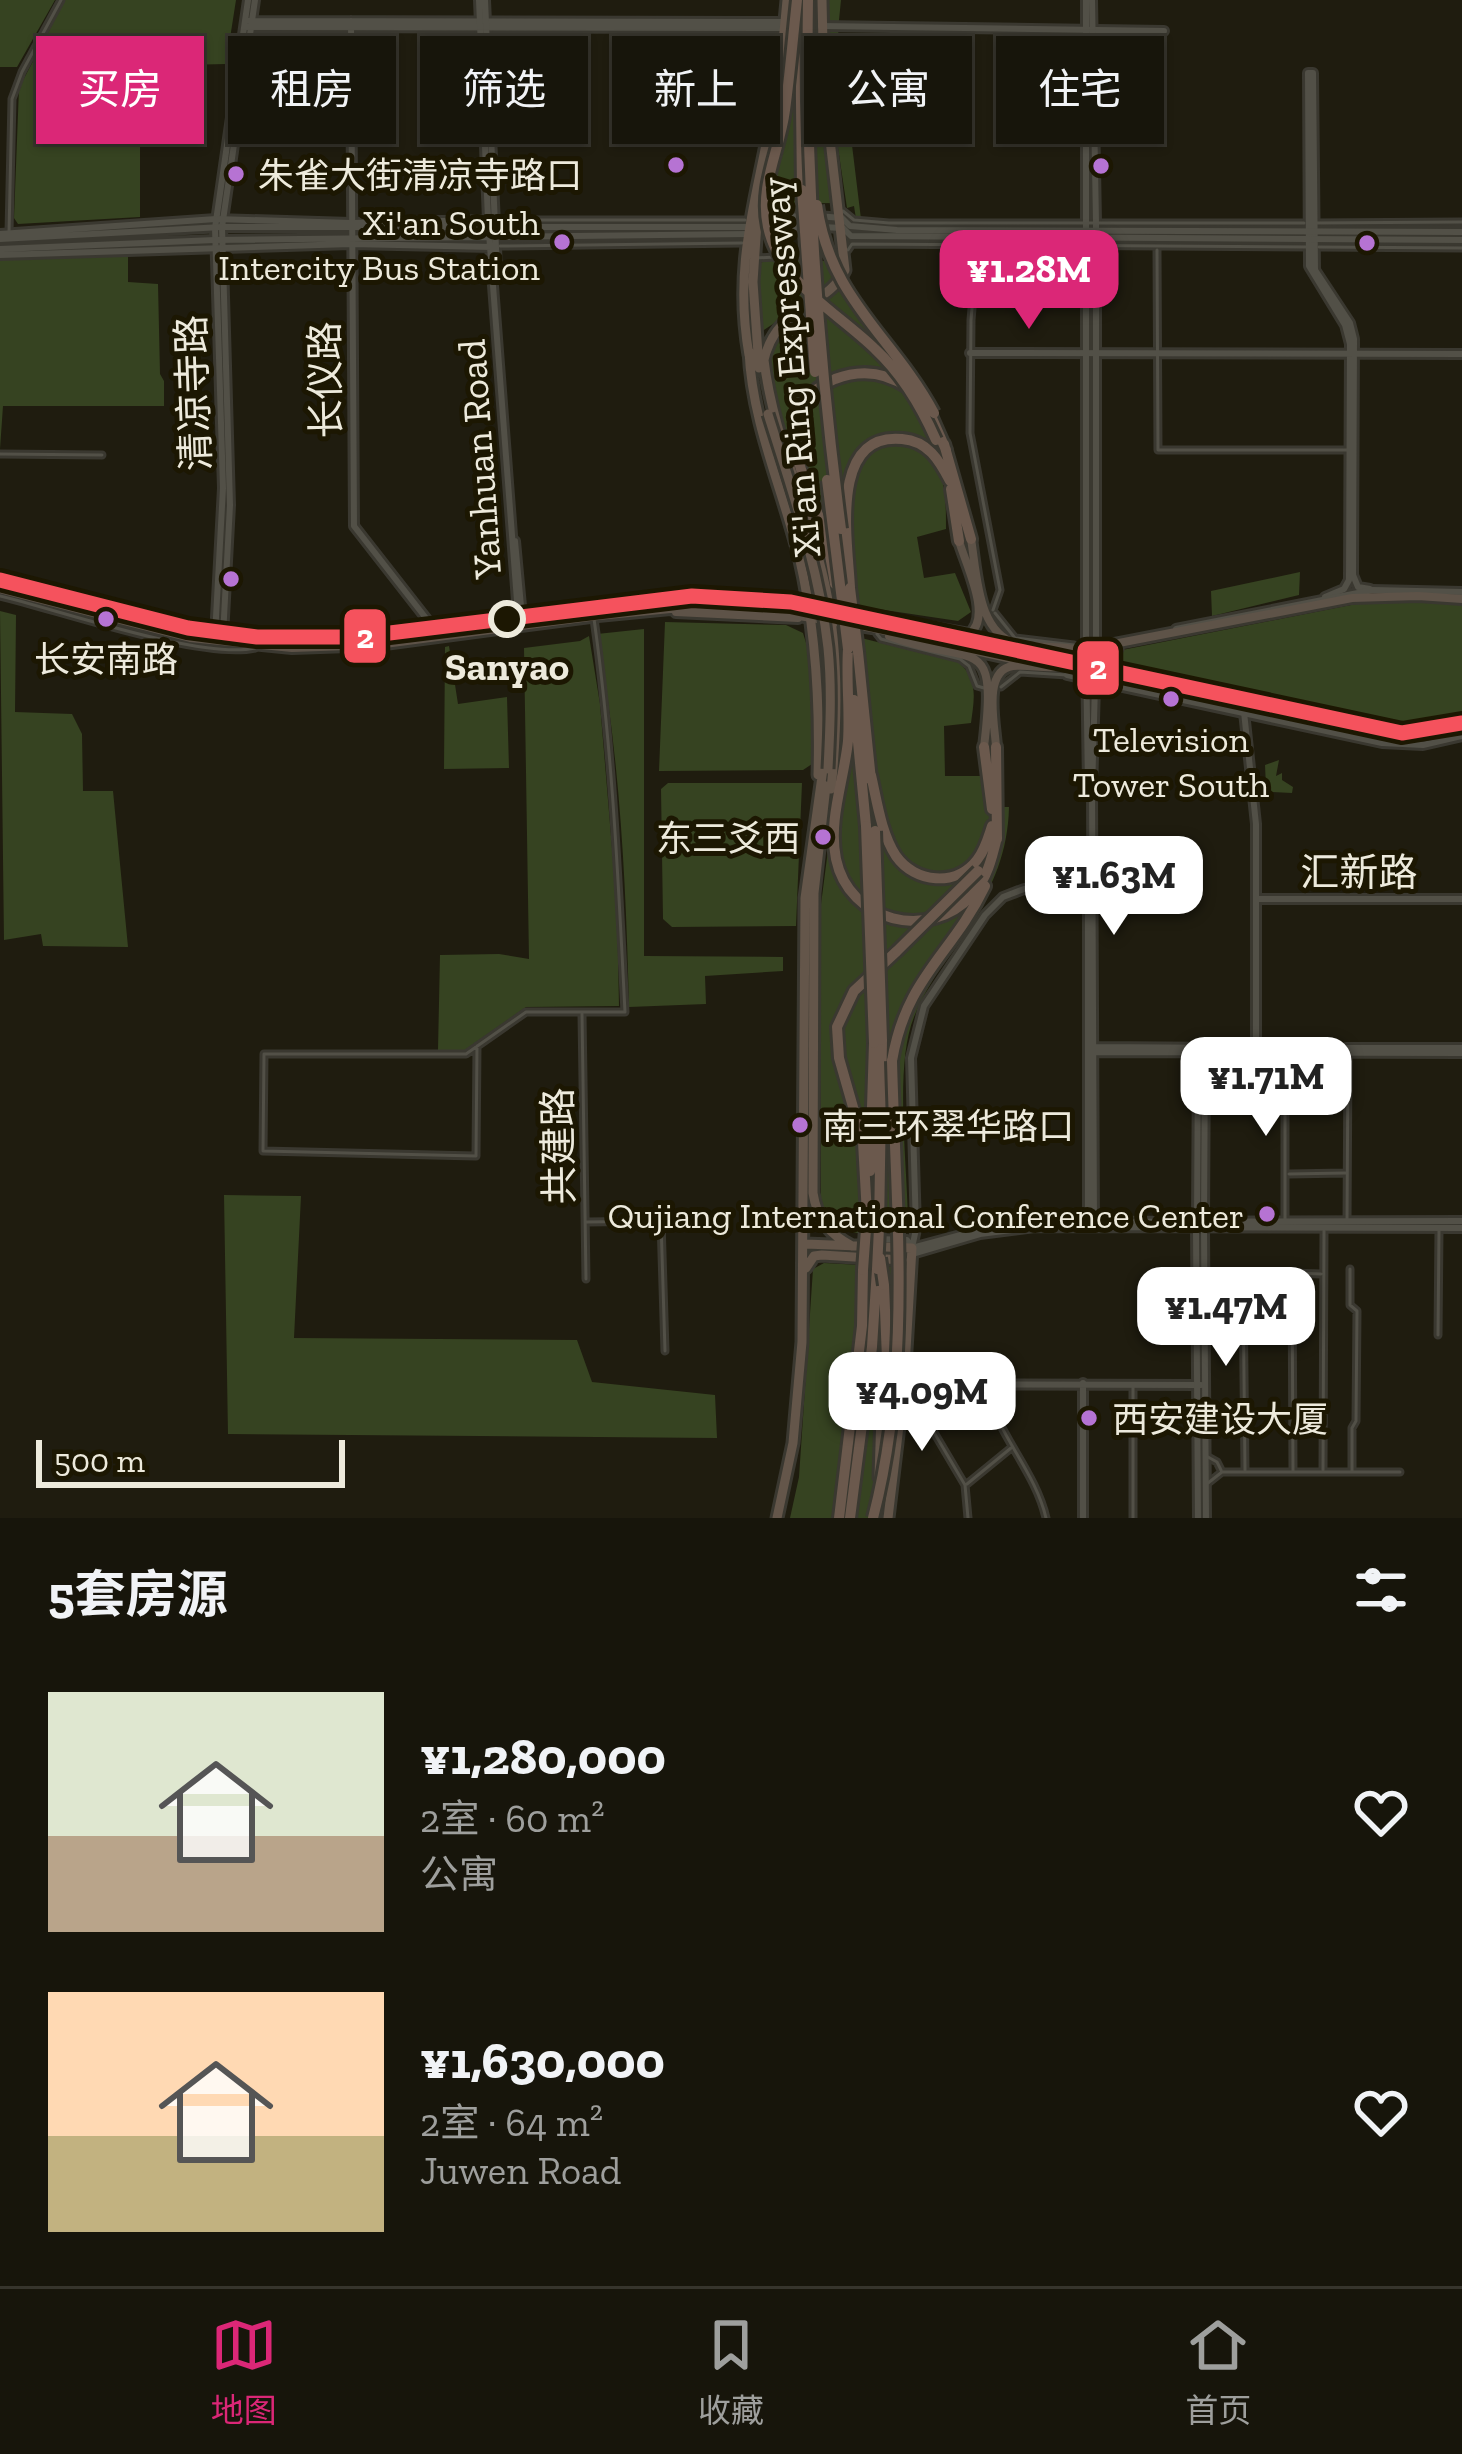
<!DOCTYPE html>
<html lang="zh">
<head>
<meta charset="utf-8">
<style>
  :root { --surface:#17150b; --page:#201e14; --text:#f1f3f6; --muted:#9e9f9d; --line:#36342c; --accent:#db2777 }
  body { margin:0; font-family:"Zilla Slab","Noto Sans SC",serif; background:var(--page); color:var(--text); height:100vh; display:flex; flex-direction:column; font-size:45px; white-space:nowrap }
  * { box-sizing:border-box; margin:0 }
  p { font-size:39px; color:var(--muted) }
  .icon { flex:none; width:66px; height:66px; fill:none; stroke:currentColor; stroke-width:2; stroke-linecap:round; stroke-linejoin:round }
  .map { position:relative; height:1518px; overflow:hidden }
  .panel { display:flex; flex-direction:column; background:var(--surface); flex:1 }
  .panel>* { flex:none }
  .guide { position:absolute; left:36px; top:36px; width:1392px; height:108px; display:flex; gap:24px }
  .scale { position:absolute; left:36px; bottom:30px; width:309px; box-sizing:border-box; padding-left:12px; border:6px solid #edeadc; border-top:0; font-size:33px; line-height:42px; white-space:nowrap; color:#edeadc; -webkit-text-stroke:9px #1c1702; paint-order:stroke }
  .price { position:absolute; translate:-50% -102px; padding:0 27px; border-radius:24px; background:#fff; color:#222; font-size:39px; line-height:78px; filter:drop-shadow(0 3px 6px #0008) }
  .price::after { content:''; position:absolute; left:50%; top:72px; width:36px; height:27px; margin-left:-18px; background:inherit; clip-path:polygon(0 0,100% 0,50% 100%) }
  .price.selected { background:var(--accent); color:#fff }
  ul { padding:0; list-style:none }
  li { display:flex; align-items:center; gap:36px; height:300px; padding:0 48px }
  li span { display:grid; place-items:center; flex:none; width:336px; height:240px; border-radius:0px; color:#555 }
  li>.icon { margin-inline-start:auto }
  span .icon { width:144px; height:144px; fill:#fffc; stroke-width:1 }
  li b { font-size:51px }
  h2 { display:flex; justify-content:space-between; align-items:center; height:144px; padding:0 48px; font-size:51px }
  .chip { padding:0 42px; border-radius:0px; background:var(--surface); box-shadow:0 3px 9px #0004,0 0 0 3px var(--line); font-size:42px; line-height:108px }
  .chip.selected { background:var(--accent); color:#fff }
  .menu { display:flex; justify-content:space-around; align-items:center; height:168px; border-top:3px solid var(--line); background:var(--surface); font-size:33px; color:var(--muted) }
  .menu a { display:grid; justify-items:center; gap:6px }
  .menu .selected { color:var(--accent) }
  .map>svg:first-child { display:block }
</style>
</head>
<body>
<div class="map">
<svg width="1462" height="1518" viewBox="0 0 1462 1518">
  <rect width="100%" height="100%" fill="#1f1c0f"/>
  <path fill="#364321" d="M0,0H55L17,67H0Z
    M65,0H236L226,64L140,66V217L18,224L14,218L19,88Z
    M791,0H819L818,69L836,203L758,204Z
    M827,0H841L838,30L861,219H856L854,206L847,208L829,88Z
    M128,255V282L158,284L160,374L164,381V406H3L0,449V260Z
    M764,261H841L843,270L829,287L761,332L759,264Z
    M840,287L916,387L937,448L931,453C946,479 946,499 946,529L917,537L924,578L955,573L971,612L958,621L831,602C823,541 752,386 774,339C785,315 819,301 840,287Z
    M1300,572L1299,595L1212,616L1211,591Z
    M1403,601L1462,605V721L1431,729L1398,730L1117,671L1111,665L1117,651L1356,604Z
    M0,611L16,615L15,712L72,714L82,734L83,791H113L128,947L43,946L41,934L4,940Z
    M665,622L786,625L803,633L810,656L812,764L803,770L659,771Z
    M644,629V956L783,957V971L705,976L706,1004L629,1007C626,883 620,756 597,634Z
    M841,633L958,662C979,679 974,700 971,723L944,726L945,776H982L989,807H1009C1007,898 947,940 914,1017C893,1068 909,1174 908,1232C872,1232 847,1242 821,1213L820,912L843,734Z
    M589,636L600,704L617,908L619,1006L526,1007L465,1050H438L440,955L499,954L529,959L524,648L580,641Z
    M449,646L458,704L507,697L509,768L444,769L445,647Z
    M1279,760L1276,776L1282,773V780L1293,787L1292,793L1272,792L1266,787L1265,765Z
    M668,783H802L796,926L672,927L663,919L661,789Z
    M224,1195L301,1196L294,1338L577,1340L592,1382L715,1395L717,1438L228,1434Z
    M824,1263L898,1267L904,1273L881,1518H790L799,1477L813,1269Z"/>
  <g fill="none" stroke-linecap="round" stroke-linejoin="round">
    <defs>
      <path id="minor" d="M773,208H799
        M843,211L854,220L889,223H1304
        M497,220H745
        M1314,223L1462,222
        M9,232L12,99L22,72L61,0
        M978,239L971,320L970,433L1000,590L993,610
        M500,246L742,243
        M1319,247L1462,248
        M848,250L852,244L1310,247
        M1157,250L1158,450H1349
        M785,257L806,256
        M755,258L776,257
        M0,454L102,455
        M0,575L177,621
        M0,596C59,610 202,660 255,648
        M995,613L1015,638L1074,645
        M877,634L881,639L960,659L969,666L977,686L984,688
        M1001,687L1020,672L1067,675L1082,668
        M582,1014L586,1279
        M477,1046L476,1156L263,1151L264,1054H466L526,1012H625C618,875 612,740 592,605
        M1285,1048V1220
        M1289,1174L1345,1173
        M587,1222L661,1221L665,1351
        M1347,1222L1348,1057
        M1350,1269V1305L1357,1311L1356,1421L1352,1428V1471
        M1243,1284L1245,1470
        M1438,1335L1439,1230
        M923,1385L929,1424L965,1485L968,1518
        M986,1385C996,1434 1035,1470 1046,1518
        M1208,1457L1217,1462L1221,1470
        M1323,1470L1324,1231
        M1293,1471L1292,1273L1321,1274
        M1208,1483L1222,1472H1400
        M967,1484L1011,1448
        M1133,1518V1385"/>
      <path id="tertiary" d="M249,21L785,22
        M351,21L354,526L436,631
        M821,26L1164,31
        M248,27L784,28
        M1308,73L1309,266L1345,325L1350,344L1349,580L1344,589L1325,597
        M1308,73H1313L1315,270L1350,323L1354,339L1353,575L1358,587L1370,589
        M970,353L1462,354
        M215,636L223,488L215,228L248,0
        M223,636L230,505L222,227L255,0
        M1086,652L1088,786
        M1244,712L1256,824V1048
        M1256,899H1462
        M1094,1047L1236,1048
        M1346,1048H1462
        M1092,1052L1462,1053
        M1197,1220L1198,1051
        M1204,1220L1205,1049
        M1088,1224V908
        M1094,1224L1092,791L1096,650
        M879,1239L907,1240L912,1248L916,1229L911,1058L924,1006L985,915L1003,897L1024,889L1092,887
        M904,1384L1201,1385
        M1083,1518V1383"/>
      <path id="secondary" d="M479,0L488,220L519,627
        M485,0L497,270
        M1092,0L1096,222V650
        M817,216L842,218L850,226L897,230L1462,232
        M769,218L803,216
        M821,227L843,228L851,236L1462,240
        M767,230L802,227
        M0,234L216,219L351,223L488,220
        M0,239L222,227H747L751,224
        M0,249L215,240L749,234
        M0,255L351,244L492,247
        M515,541L522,617
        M1176,629L1373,590L1462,592
        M1086,650V0
        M1067,675L1382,743L1423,745L1462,736
        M1204,1228L1206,1518
        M1196,1229L1198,1518
        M912,1248L987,1228L1034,1222L1462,1221
        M912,1254L980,1234L1035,1227L1462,1228"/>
      <path id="primary" d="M971,539C977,574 977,637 1021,645C1040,648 1060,645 1079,650
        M0,582C122,611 231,647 358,640C398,637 437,628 476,622C556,608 639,595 721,597C837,600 946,648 1062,654L1352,598L1418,596L1462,599
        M0,589L190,638L292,648L377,645L598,616L691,607L769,611L872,628L1016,660L1075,663L1392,735L1427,736L1462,728
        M676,612L798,618
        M888,620L969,634C993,618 966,565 959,541
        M889,636C976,669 998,628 984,747
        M1117,673L1112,670L1109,659L1118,648
        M996,747C995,725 982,670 1013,666C1030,664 1047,670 1063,666"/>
      <path id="trunk" d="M758,208L753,282L759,368
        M749,351C752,422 782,488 799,556C816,629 820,700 818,775
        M749,355C733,263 757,200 772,113C779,75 784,38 787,0
        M764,360C773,437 809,509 825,585C839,651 838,722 831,789
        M763,364C775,303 827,309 845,270L824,88L822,0
        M826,786L814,893L813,1193C817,1219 829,1234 852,1246
        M805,1244L912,1248L904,1384L888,1518
        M806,1268L814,1256L822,1255L902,1260
        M879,1477L881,1414
        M777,1518L793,1443L802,1342L805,898L823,769"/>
      <path id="motorway" d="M800,15L802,190
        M928,409L946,450
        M944,444L971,539
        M951,489L959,541
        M835,584C832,565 829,546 823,528C806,479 763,409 835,379C861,369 885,372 907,387
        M850,588C848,543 828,432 902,439C928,441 939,460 950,481
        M848,649C846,680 850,710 848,741C844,780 828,820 836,859C849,922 929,942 972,895C987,879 992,858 997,837
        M858,652L871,780
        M854,700L866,826
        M984,747L992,809
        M996,747L997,839
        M871,775C877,801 881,833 896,856C915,883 956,887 977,860C985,850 988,838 992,826
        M892,1061C906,977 952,955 985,886
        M870,1171L874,1043
        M867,1215L863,1142L839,1058L837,1027L854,991L897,951
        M879,1228L882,1040
        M881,1414L887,1359L884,1285
        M839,1518L862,1326L863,1270
        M850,1518L872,1347L877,1269"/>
    </defs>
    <use href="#minor" stroke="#3a3830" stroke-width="9"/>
    <use href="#tertiary" stroke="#3a3830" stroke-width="12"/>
    <use href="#secondary" stroke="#3a3830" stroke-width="12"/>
    <use href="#primary" stroke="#3a3830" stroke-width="14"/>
    <use href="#trunk" stroke="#3a3830" stroke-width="15"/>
    <use href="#motorway" stroke="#3a3830" stroke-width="16"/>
    <use href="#minor" stroke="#525047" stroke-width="3"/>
    <use href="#tertiary" stroke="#525047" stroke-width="6"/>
    <use href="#secondary" stroke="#525047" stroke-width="6"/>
    <use href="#primary" stroke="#5e5348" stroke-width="8"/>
    <use href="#trunk" stroke="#64564a" stroke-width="9"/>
    <use href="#motorway" stroke="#6b594d" stroke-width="10"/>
    <defs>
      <path id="trunk-bridge" d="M768,414C792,491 819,567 828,648C832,688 830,729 828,769"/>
      <path id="motorway-bridge" d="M797,0C793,37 790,73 785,110C780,150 759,185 768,227C780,283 837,312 875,349C902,374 921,406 936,440
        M808,0C805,177 818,353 841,529
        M802,190L815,372
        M817,205C830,300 892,335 934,413
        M827,480L848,649
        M850,588L858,652
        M866,826L874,1043
        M875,831L882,1040
        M897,951L978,871
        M880,1258L884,1285
        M877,1269L879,1228
        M863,1270L866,1229
        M873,1518C912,1368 896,1215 892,1061"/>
    </defs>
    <use href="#trunk-bridge" stroke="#3a3830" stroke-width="15" stroke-linecap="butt"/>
    <use href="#motorway-bridge" stroke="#3a3830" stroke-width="16" stroke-linecap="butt"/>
    <use href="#trunk-bridge" stroke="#64564a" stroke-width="9"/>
    <use href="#motorway-bridge" stroke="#6b594d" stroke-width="10"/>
    <defs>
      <path id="metro-1" d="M0,580L188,628L257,637H357L692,596L791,602L1402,733L1462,723"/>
    </defs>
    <use href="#metro-1" stroke="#1c1702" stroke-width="24"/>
    <use href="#metro-1" stroke="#f5525d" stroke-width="15"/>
  </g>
  <g fill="#b673d3" stroke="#1c1702" stroke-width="4.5">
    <circle cx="676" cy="165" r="10"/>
    <circle cx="1101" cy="166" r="10"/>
    <circle cx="236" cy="174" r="10"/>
    <circle cx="562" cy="242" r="10"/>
    <circle cx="1367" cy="243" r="10"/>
    <circle cx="231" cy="579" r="10"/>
    <circle cx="106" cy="619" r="10"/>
    <circle cx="1171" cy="699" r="10"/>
    <circle cx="823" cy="837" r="10"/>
    <circle cx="800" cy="1125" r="10"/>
    <circle cx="1267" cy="1214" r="10"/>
    <circle cx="1089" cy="1418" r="10"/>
  </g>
  <circle fill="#1c1702" stroke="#edeadc" stroke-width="6" cx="507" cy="619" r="16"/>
  <g text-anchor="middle" stroke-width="10" stroke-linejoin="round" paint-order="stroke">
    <g font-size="36" fill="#edeadc" stroke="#1c1702" text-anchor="start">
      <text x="258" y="188">朱雀大街清凉寺路口</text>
      <text x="540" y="235" text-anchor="end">Xi'an South<tspan x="540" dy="45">Intercity Bus Station</tspan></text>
      <text x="106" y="672" text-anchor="middle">长安南路</text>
      <text x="1171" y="752" text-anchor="middle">Television<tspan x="1171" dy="45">Tower South</tspan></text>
      <text x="800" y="851" text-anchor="end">东三爻西</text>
      <text x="822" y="1139">南三环翠华路口</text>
      <text x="1244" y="1228" text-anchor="end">Qujiang International Conference Center</text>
      <text x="1112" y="1432">西安建设大厦</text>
    </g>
    <g font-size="39" fill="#edeadc" stroke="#1c1702">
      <text transform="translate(790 367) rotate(-95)" y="14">Xi'an Ring Expressway</text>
      <text transform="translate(325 380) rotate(-91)" y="14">长仪路</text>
      <text transform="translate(193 393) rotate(-92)" y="14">清凉寺路</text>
      <text transform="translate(479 459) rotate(-94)" y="14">Yanhuan Road</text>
      <text x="1359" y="886">汇新路</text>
      <text transform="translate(558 1146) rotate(-91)" y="14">共建路</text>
    </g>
    <g font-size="39" font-weight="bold" fill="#edeadc" stroke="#1c1702">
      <text x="507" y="680">Sanyao</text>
    </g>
  </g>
  <g stroke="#1c1702" stroke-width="4.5">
    <rect x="342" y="607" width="46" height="58" rx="12" fill="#f5525d"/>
    <rect x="1075" y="639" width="46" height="58" rx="12" fill="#f5525d"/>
  </g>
  <g font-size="33" text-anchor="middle" font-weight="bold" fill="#fff">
    <text x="365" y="648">2</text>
    <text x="1098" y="679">2</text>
  </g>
</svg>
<div class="scale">500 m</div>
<b class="price selected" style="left:1029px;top:332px">¥1.28M</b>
<b class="price" style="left:1114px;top:938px">¥1.63M</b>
<b class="price" style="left:1266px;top:1139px">¥1.71M</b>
<b class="price" style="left:1226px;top:1369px">¥1.47M</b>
<b class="price" style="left:922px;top:1454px">¥4.09M</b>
<div class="guide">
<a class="chip selected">买房</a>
<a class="chip">租房</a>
<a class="chip">筛选</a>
<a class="chip">新上</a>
<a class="chip">公寓</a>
<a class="chip">住宅</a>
</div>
</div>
<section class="panel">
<h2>5套房源<svg class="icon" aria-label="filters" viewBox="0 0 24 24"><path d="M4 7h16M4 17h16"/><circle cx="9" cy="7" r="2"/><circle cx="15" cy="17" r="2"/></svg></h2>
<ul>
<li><span style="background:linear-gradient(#dfe7d0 60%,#b9a48a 0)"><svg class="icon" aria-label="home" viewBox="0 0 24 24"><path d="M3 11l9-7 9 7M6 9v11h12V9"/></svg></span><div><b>¥1,280,000</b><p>2室 · 60 m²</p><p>公寓</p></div><svg class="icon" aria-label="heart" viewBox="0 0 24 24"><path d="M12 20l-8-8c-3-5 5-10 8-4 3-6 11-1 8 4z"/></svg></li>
<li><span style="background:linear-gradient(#ffd9b3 60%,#c2b280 0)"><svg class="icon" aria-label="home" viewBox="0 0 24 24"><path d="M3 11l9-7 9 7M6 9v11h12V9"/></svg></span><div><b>¥1,630,000</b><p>2室 · 64 m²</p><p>Juwen Road</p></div><svg class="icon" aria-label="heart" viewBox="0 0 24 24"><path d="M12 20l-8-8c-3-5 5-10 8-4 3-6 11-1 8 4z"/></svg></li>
</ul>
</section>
<nav class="menu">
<a class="selected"><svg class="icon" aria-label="map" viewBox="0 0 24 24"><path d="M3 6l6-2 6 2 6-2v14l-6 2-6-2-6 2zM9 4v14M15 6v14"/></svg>地图</a>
<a><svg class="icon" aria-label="saved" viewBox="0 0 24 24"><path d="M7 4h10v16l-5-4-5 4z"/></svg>收藏</a>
<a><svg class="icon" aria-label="home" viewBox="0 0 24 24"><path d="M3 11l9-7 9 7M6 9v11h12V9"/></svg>首页</a>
</nav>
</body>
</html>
